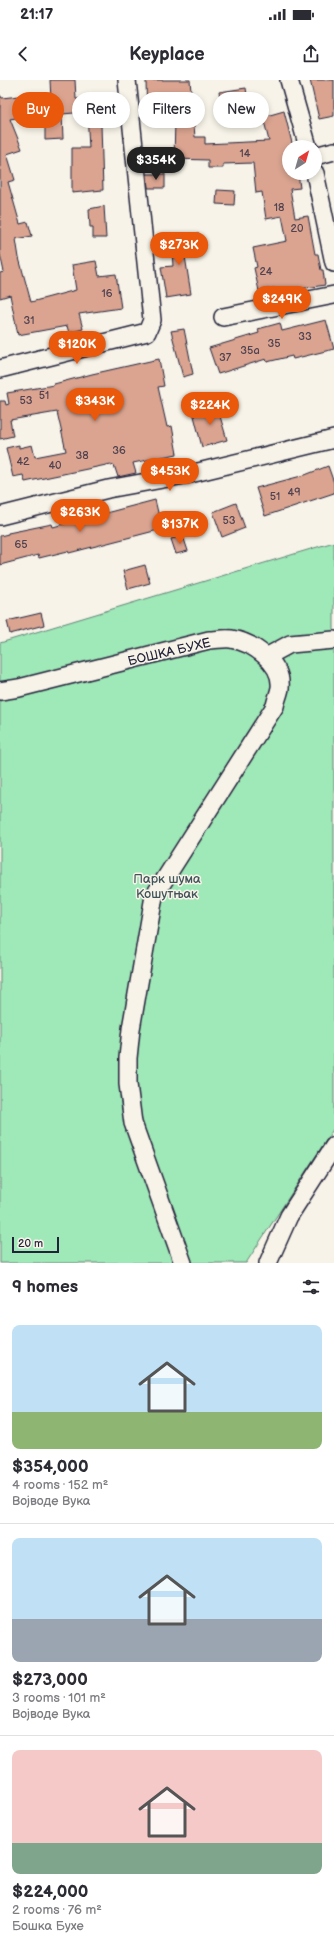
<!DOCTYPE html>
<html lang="en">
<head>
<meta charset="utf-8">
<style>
  :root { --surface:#fff; --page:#f2f2f3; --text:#2b2b33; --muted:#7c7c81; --line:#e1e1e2; --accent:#ea580c }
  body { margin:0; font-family:"Balsamiq Sans",sans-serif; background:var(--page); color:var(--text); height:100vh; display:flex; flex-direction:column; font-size:15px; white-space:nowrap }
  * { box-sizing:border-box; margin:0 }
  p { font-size:13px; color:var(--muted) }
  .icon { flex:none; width:22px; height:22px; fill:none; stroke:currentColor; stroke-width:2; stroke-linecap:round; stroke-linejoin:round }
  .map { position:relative; height:1183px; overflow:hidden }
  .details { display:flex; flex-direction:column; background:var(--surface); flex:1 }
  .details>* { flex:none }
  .banner { position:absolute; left:12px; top:12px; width:310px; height:36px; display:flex; gap:8px }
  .needle { width:26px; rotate:37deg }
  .buttons { position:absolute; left:282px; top:60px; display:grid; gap:8px }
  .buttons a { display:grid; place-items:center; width:40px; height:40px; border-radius:50%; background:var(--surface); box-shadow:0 2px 6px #0003; font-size:20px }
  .scale { position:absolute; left:12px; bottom:10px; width:47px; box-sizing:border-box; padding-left:4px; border:2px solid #22223b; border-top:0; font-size:11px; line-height:14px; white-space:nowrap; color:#22223b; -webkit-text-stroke:3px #f7f3e8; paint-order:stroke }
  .price { position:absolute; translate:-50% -34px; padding:0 9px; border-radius:14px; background:var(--accent); color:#fff; font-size:13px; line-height:26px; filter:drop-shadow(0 1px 2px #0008) }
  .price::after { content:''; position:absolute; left:50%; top:24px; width:12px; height:9px; margin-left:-6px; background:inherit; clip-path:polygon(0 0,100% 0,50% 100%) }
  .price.current { background:#222; color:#fff }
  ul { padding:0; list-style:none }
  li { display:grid; align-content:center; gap:8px; height:212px; padding:0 12px }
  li+li { border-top:1px solid var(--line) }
  li span { display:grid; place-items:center; height:124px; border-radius:8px; color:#555 }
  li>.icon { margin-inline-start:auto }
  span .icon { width:72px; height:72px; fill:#fffc; stroke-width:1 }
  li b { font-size:17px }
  h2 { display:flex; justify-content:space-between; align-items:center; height:48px; padding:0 12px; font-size:17px }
  .chip { padding:0 14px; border-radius:18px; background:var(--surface); box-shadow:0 2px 6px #0003; font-size:14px; line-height:36px }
  .chip.current { background:var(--accent); color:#fff }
  .status { display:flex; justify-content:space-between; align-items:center; height:28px; padding:0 20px; background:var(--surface); direction:ltr }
  .status svg { height:11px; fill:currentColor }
  header { display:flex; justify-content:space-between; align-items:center; height:52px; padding:0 12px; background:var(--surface); font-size:18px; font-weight:700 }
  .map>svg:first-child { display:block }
</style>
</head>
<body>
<div class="status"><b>21:17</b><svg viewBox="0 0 49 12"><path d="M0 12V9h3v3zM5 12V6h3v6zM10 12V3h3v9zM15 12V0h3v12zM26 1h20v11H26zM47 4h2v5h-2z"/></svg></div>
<header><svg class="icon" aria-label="back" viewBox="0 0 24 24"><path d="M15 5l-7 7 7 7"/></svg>Keyplace<svg class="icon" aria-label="share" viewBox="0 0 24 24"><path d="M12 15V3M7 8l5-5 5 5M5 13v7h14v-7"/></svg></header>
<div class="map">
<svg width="334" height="1183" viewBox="0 0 334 1183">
  <rect width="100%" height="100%" fill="#f7f3e8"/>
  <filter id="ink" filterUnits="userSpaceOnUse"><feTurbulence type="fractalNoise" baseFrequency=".025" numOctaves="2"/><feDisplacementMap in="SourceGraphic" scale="8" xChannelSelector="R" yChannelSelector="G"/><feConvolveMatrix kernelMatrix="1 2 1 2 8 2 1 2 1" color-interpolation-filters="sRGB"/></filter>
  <g filter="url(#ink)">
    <path fill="#9fe8b7" stroke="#608579" d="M334,462V1048L246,1183H0V563Z"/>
    <path fill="#daa490" stroke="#22223b" d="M50,0H75L76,19L117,16L119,44L101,45L103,110L72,113V68H89L87,32L62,34L63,59L45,60V33L10,39L22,69L7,74L15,100L8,102L20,144L28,142L32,156L16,159L19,178L31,222L76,210L72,185L96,181L99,196L116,194L121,228L79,234L83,249L69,253L67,246L18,255L10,215L0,218V193L4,192L0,174V15L2,18L19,16L20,18L51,20Z
      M146,0H190L195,57H205V64L269,61L263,37L284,31L293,67H289V93H298L300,108L290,109L295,138L308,136L315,174H318L321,190H323L325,205L275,213L274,208L259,211L254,188L257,187L253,168L287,161L282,136L266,139L262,112L256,113L253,83L223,84V88H208V80L174,79L175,40L147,42Z
      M310,0H334V36L319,39Z
      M246,8L249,30L223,34L219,12Z
      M147,94H165V108H148Z
      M217,110L235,111L234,125L216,124Z
      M104,126L106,158H93V147H90L89,129Z
      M199,154V169L184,170L191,214L166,218L161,187L173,186L171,156Z
      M326,240L334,269L293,279L292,276L267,282L266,279L218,294L209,268L259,253L258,249L280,243L282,251Z
      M184,249L193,294L183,297L171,251Z
      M159,279L164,306L158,307L167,347L172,346L177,374L133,383L136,393L118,397L114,385L111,386V384L25,402L23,395L13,397L6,368L19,365V368L32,365L35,377L66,371L57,332L10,340L13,356L0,359V321H5L6,325L9,324L7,313L54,305V304L92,294Z
      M217,326L227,360L202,367L193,332Z
      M328,386L334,403V413L265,436L256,408L305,395Z
      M155,420L162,449L69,473L68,471L39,478L38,475L0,485V456L8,454V453L52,444L53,447Z
      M236,423L245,448L222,457L213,432Z
      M183,456L188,471L176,474L171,459Z
      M145,485L150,503L128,509L123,491Z
      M41,533L44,545L10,554L7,541Z"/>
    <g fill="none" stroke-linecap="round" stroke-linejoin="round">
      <defs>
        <path id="minor" d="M289,0L308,67
          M315,76L334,71
          M315,93L334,183
          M223,237L334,215
          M0,289L147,252L152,240L127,0
          M0,436L108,409L190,394L334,359
          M266,577L290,564L334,560
          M0,611L19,608L209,560C216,560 224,558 231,559C252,562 283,583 280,608C279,614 276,620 275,626L154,816L131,949L128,978V1004L133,1043L183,1183
          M268,1183L289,1136L334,1066"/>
      </defs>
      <use href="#minor" stroke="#22223b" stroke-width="20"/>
      <use href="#minor" stroke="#f7f3e8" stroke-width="17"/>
    </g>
  </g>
  <g text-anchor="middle" stroke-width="3" stroke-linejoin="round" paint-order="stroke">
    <g font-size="11" fill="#504250">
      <text x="245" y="77">14</text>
      <text x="279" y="131">18</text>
      <text x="297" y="152">20</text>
      <text x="266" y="195">24</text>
      <text x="107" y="217">16</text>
      <text x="29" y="244">31</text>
      <text x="305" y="260">33</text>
      <text x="274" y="267">35</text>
      <text x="250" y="274">35a</text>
      <text x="225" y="281">37</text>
      <text x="44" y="319">51</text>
      <text x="26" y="324">53</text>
      <text x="119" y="374">36</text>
      <text x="82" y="379">38</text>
      <text x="23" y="385">42</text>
      <text x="55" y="389">40</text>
      <text x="294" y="416">49</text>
      <text x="275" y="420">51</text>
      <text x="229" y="444">53</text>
      <text x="21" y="468">65</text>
    </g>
    <g font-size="13" fill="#22223b" stroke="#f7f3e8">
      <text transform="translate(169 571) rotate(-13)" y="5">БОШКА БУХЕ</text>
    </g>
    <g font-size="13" fill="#41545a" stroke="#f7f3e8">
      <text x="167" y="803">Парк шума<tspan x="167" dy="15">Кошутњак</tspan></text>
    </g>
  </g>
</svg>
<div class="buttons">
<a><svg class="needle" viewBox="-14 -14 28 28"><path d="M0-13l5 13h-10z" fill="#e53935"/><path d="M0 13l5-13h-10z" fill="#7c7c81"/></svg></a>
</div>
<div class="scale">20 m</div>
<b class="price current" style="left:156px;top:101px">$354K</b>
<b class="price" style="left:179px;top:186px">$273K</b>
<b class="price" style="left:282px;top:240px">$249K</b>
<b class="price" style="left:77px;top:285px">$120K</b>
<b class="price" style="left:95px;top:342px">$343K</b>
<b class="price" style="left:210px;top:346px">$224K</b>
<b class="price" style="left:170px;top:412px">$453K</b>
<b class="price" style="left:80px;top:453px">$263K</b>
<b class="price" style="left:180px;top:465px">$137K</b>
<div class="banner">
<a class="chip current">Buy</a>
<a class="chip">Rent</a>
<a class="chip">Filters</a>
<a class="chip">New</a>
</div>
</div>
<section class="details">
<h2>9 homes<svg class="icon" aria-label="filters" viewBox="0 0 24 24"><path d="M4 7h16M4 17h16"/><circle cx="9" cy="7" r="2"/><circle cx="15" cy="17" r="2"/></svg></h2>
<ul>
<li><span style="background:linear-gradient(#bfe0f5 70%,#8fb573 0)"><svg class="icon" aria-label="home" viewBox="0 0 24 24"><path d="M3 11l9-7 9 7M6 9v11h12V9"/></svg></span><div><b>$354,000</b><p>4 rooms · 152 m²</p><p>Војводе Вука</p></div></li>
<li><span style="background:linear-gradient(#bfe0f5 65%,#9aa5b1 0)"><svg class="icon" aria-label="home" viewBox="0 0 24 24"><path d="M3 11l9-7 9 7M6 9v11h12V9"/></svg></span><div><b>$273,000</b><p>3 rooms · 101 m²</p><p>Војводе Вука</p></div></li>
<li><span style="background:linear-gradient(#f6c9c9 75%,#7fa58c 0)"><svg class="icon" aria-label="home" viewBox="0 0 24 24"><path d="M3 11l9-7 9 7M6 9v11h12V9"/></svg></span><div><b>$224,000</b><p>2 rooms · 76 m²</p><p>Бошка Бухе</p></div></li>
</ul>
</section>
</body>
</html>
